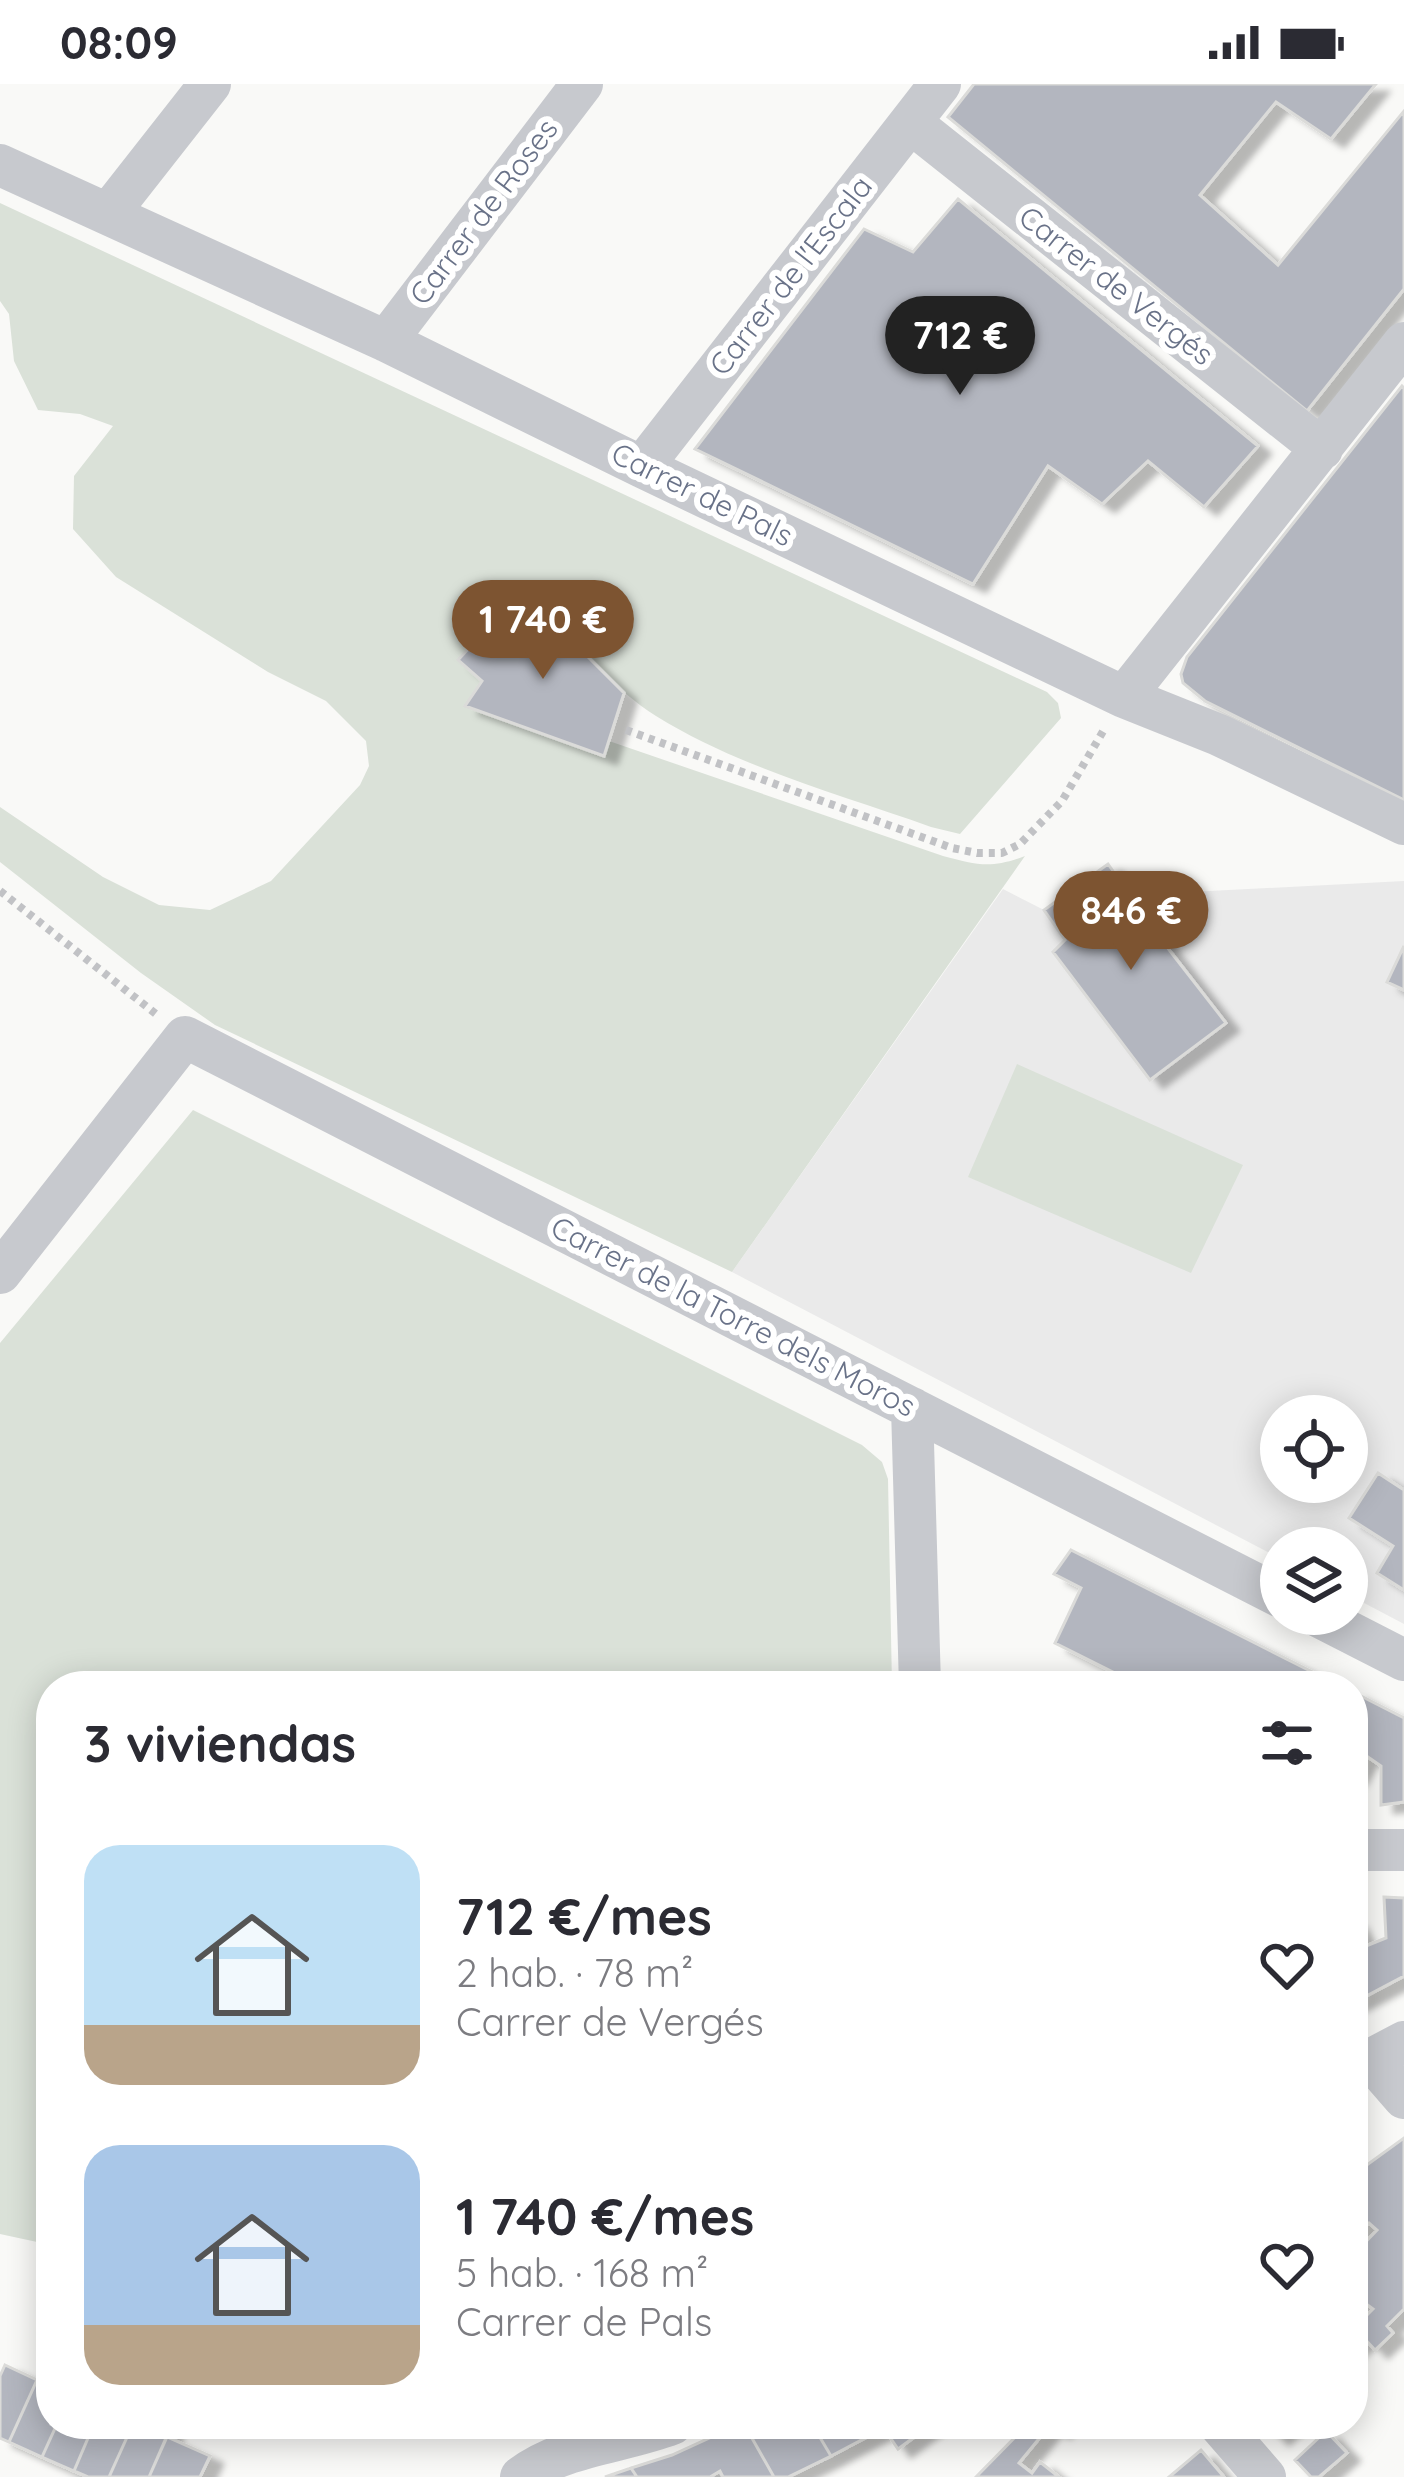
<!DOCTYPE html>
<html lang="es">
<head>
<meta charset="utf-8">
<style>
  :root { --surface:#fff; --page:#f7f7f7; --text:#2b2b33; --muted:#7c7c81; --accent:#7d5431 }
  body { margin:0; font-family:Quicksand,sans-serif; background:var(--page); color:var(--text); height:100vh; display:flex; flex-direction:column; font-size:45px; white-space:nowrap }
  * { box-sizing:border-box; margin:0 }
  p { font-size:39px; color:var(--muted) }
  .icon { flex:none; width:66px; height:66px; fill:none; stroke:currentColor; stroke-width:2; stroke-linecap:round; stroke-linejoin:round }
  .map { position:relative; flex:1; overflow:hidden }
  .drawer { position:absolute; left:36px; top:1587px; width:1332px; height:768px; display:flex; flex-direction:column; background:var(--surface); border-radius:48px; box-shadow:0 6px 30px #0003 }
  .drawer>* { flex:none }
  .tools { position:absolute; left:1260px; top:1311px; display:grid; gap:24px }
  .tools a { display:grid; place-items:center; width:108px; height:108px; border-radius:50%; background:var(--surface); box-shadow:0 6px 30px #0003; font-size:60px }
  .price { position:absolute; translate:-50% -102px; padding:0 27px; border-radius:42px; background:var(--accent); color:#fff; font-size:39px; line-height:78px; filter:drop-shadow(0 3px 6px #0008) }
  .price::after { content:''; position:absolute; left:50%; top:72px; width:36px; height:27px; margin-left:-18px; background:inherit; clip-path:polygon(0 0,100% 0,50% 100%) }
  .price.active { background:#222; color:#fff }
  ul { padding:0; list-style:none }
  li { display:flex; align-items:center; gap:36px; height:300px; padding:0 48px }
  li span { display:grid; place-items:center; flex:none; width:336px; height:240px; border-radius:36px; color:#555 }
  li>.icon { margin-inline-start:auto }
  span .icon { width:144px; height:144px; fill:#fffc; stroke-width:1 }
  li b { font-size:51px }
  h2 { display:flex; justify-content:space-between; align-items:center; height:144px; padding:0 48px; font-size:51px }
  .status { display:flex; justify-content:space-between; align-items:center; height:84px; padding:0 60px; background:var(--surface); direction:ltr }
  .status svg { height:33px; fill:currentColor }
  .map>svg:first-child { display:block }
</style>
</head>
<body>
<div class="status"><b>08:09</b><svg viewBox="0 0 49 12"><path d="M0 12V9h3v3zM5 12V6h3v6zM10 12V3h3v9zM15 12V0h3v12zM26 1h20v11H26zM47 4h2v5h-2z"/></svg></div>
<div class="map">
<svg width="1404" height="2393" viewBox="0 0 1404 2393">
  <defs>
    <filter id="shadow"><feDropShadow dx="13" dy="8" stdDeviation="3" flood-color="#0004"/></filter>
  </defs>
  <rect width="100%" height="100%" fill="#f9f9f7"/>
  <path fill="#eaeaea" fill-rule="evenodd" d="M1108,780L1132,811L1404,797V1540L1347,1510V1464H1281V1475L732,1188L1003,805L1044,826ZM1281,1332H1347V1398H1281Z"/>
  <path fill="#dae1d8" d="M0,119L1047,608L1058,619L1061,634L960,750L931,743C839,710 740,684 656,632C615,606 582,567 547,532L500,531L459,576L482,597L466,622L603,672L609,657L943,772C977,781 991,785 1025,772L732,1188L215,941L141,889L0,778V723L103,793L159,821L210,826L271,797L360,701L369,682L366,657L326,617L268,588L116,493L73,445L74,392L113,342L80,330L38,326L14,277L9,230L0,217Z
    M1017,980L1243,1081L1191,1189L968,1093Z
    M193,1026L862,1361L882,1378L888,1395L892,1602H51V2161L0,2150V1259Z"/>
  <path fill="#b3b6bf" stroke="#dbdbd9" stroke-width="3" filter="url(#shadow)" d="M974,0H1376L1331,55L1276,18L1200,111L1278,181L1404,27V205L1307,327L948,33Z
    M958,115L1258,362L1204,423L1148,377L1102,420L1048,382L973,500L695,365L864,145L913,168Z
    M1402,302L1404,304V716L1205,617L1183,599L1181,590L1187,573Z
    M500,531L547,532L624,609L604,672L465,622L482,597L458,576Z
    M1108,780L1170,867L1226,939L1150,996L1053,868L1065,856L1044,826Z
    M1404,862V906L1387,898Z
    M1378,1389L1404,1406V1506L1377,1489L1393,1462L1349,1434Z
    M1071,1466L1340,1602H1141L1055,1559L1081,1504L1054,1490Z
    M1353,1608L1404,1634V1718L1381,1721V1682L1365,1671L1353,1694Z
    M1384,1813L1404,1814V1892L1353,1919V1835L1366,1862L1386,1854Z
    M1404,2054V2225L1387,2242L1393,2249L1375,2266L1364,2254L1353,2264V2245L1373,2225L1362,2217L1353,2225V2185L1357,2181L1353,2177V2171L1377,2146L1369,2139L1356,2151L1353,2148V2091Z
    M5,2281L37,2296L9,2358L0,2354V2292Z
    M37,2296L51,2302V2340H57L42,2373L9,2358Z
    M57,2340H94L74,2387L42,2373Z
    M94,2340H133L109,2393H88L74,2387Z
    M133,2340H172L149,2393H109Z
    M740,2340H744L774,2393H723L720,2387L710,2393H637L631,2384L672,2371Z
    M744,2340H812L831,2372L788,2393H774Z
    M812,2340H881L884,2344L831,2372Z
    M881,2340H932L898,2365Z
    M1028,2340H1062L1057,2346L1051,2340L1019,2379L1032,2389L1040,2378L1059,2393H976Z
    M1264,2340H1291L1276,2353Z
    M1326,2347L1347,2369L1319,2393H1311L1295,2376Z
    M167,2353L210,2372L200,2393H149Z
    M1201,2366L1224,2393H1169Z
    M631,2384L637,2393H605Z"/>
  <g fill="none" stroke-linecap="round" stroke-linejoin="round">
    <path stroke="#c1c2c5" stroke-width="8" stroke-dasharray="6 6" stroke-linecap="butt" d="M626,646L952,764L977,769H1002L1020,760L1062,717L1105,644
      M0,807L156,930"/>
    <path stroke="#c7c9ce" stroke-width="42" d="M911,39L1322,365
      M0,81L386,257L642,383L1124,613L1219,651L1404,740
      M108,130L210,0
      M386,257L582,0
      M642,383L940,0
      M1124,613L1404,259
      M0,1189L185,953L1281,1513
      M912,1324L920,1602
      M1314,1530L1404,1576
      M1353,1766H1404
      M1371,1976L1404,2014
      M1353,1985L1404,1958
      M1219,2340L1265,2393
      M521,2393C563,2361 623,2359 672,2340"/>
  </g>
  <g text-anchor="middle" stroke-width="12" stroke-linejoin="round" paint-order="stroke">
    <g font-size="30" fill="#697288" stroke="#fff">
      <text transform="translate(484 128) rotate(-53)" y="10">Carrer de Roses</text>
      <text transform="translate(791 192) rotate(-52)" y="10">Carrer de l'Escala</text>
      <text transform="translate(1116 202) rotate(38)" y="10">Carrer de Vergés</text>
      <text transform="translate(702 411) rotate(26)" y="10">Carrer de Pals</text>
      <text transform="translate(733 1233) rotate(27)" y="10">Carrer de la Torre dels Moros</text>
    </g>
  </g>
</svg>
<div class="tools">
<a><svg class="icon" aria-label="locate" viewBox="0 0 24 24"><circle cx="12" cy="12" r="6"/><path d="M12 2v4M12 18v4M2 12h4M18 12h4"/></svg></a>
<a><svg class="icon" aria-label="layers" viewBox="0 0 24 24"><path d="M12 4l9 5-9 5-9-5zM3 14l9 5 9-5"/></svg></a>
</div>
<b class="price active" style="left:960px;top:314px">712 €</b>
<b class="price" style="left:543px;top:598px">1 740 €</b>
<b class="price" style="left:1131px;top:889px">846 €</b>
<section class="drawer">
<h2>3 viviendas<svg class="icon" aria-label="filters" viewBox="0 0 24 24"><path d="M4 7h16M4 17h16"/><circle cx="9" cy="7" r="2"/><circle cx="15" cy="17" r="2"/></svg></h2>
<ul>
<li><span style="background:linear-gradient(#bfe0f5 75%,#b9a48a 0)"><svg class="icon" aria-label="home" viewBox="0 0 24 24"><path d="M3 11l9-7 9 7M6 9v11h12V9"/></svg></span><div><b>712 €/mes</b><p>2 hab. · 78 m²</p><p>Carrer de Vergés</p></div><svg class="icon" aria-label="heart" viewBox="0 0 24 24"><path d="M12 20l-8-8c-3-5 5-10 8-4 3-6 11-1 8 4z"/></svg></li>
<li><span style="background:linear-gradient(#a9c7e8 75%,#b9a48a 0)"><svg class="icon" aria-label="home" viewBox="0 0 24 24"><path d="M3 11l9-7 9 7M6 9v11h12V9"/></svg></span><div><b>1 740 €/mes</b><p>5 hab. · 168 m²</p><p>Carrer de Pals</p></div><svg class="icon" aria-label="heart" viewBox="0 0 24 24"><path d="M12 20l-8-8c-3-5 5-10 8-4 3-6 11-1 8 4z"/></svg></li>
</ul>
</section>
</div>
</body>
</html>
